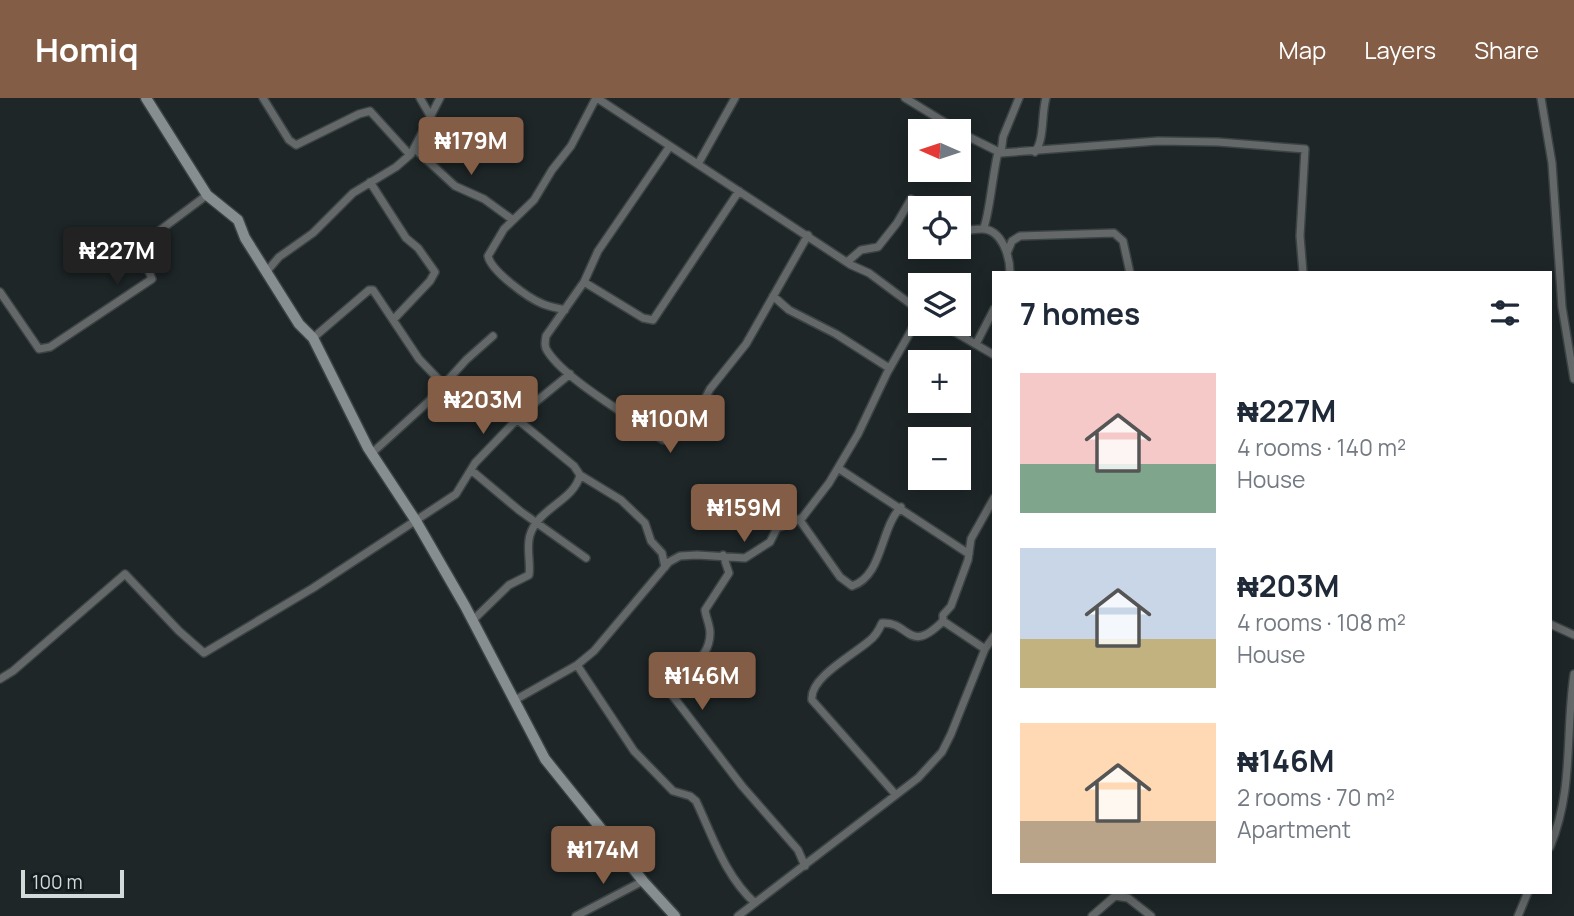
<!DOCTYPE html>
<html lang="en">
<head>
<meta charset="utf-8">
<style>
  :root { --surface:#fff; --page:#f6f6f7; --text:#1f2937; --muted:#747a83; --accent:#835d45 }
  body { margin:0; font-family:Manrope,sans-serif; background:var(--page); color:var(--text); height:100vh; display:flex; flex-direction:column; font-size:26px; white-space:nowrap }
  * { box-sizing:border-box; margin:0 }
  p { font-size:23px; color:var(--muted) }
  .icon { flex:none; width:38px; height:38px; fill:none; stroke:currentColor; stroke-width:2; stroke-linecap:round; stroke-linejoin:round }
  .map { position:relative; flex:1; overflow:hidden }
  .drawer { position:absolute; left:992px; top:173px; width:560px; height:623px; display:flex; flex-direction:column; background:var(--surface); border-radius:0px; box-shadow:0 4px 18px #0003 }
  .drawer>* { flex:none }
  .needle { width:46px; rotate:273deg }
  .tools { position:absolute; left:908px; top:21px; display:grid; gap:14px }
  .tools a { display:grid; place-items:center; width:63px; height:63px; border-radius:0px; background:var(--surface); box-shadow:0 4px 18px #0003; font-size:35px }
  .scale { position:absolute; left:21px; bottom:18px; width:103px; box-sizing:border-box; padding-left:7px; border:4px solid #d4d9da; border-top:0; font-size:19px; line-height:24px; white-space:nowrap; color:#d4d9da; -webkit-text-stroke:5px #151c1d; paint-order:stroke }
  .price { position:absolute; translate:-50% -60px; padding:0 16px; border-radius:7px; background:var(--accent); color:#fff; font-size:23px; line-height:46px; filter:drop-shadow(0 2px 4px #0008) }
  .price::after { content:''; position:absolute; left:50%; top:42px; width:21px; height:16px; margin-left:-10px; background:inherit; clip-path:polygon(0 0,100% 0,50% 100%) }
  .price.current { background:#222; color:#fff }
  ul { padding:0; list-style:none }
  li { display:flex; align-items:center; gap:21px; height:175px; padding:0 28px }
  li span { display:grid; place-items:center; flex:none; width:196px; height:140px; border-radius:0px; color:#555 }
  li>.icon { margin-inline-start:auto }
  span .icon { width:84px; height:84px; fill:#fffc; stroke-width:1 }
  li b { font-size:30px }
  h2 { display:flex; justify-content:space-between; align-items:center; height:84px; padding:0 28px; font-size:30px }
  header { display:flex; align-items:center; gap:42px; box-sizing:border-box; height:98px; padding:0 35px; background:var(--accent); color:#fff }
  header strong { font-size:33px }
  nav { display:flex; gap:38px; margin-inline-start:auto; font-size:24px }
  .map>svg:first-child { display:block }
</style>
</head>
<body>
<header>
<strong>Homiq</strong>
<nav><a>Map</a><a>Layers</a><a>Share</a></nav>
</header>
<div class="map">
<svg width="1574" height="818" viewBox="0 0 1574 818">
  <rect width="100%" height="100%" fill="#1e2627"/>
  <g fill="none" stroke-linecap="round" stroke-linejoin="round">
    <defs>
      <path id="street" d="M263,0L289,42L296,47L359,16L370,13L410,57
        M420,0L431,19
        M597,0L851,167L869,175L920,213
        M905,0L959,33
        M1541,0L1552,65L1562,209L1574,281
        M959,34L1001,55L1158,43L1218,44L1305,51L1300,138L1303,175
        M670,48L598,153L584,184L643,220L653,222L739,93
        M415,51L455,88L484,101L513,122
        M1035,54C1045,40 1041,17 1046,0
        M1001,55L1003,39L1019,0
        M698,66L735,0
        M370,84L406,140L418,150L435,174L430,183L393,222
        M983,131C989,122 993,72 998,55
        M959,132C968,133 973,131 982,131C1002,131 1010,159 1010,175
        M1007,155L1012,143L1020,138L1114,135L1123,143L1130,175
        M847,164L861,152L878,149L897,125L911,101L924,110
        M267,173L279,159L313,135L353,95L396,69L411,56L440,0
        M584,184L546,238C545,244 544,249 548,254C567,283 633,320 663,342H673L697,316L710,291L746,246L808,137
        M0,194L39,251L50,249L152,181L139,148L207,97
        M773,198L789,212L836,236L889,270
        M565,212C558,210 550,209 543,206C528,200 491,173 488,158L504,131L534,102L552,72L571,48L596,0
        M941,226L994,257
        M313,240L369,192H373L419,261L444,287
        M976,246L994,211
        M372,355L428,304L466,262L493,238
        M838,370L969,456
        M471,372L520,413L586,460
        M580,377L621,402L645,425L651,443L662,455L665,469
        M799,421L840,479L852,488C883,478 880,430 901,409
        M723,457L729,475L705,512C706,520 710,527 710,535C710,565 679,571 672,597L742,688L798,752L805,768
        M472,523L509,487L529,477C531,465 526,450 530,437C538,410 574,403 580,377L574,368L518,322
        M1550,526L1574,537
        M985,551L994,538
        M577,567L634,653L673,693L690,698L696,703C713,739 725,778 755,805
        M0,581L13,573L125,476L179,533L204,555L313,490L456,396L475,365L527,311L570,276
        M515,602L577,567L594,553L669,464L680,458L697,457L745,460L770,444L777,430L802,420L829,385L858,336L887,275L920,217
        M896,697L812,602C809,580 853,557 869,543C876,538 879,532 882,525C910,523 908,558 943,523
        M1550,749C1574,691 1565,636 1574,576
        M576,818L643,783
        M738,818L918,680L942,654L951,636L985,551L943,523V517L951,508L968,462L971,441L994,400
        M1092,818L1115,798L1128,800L1151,818
        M1518,818L1528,794"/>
      <path id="secondary" d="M146,0L207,97L238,122L245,140L299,226L313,240L368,350L416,423L465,508L545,661L643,783L675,818"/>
    </defs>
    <use href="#street" stroke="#3b4344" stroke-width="10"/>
    <use href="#secondary" stroke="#3b4344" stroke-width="13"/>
    <use href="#street" stroke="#646868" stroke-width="7"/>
    <use href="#secondary" stroke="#878e8f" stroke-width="10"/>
  </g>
</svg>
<div class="tools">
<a><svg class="needle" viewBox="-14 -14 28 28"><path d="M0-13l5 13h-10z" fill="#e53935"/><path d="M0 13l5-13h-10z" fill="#747a83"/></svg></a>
<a><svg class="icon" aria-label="locate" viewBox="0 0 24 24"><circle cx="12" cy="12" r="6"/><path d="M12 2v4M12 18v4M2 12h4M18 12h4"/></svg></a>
<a><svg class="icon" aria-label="layers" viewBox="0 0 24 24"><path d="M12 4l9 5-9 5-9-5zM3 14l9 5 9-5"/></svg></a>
<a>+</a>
<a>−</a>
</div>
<div class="scale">100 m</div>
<b class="price" style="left:471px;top:79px">₦179M</b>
<b class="price current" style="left:117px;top:189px">₦227M</b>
<b class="price" style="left:483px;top:338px">₦203M</b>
<b class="price" style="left:670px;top:357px">₦100M</b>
<b class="price" style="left:744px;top:446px">₦159M</b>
<b class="price" style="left:702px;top:614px">₦146M</b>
<b class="price" style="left:603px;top:788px">₦174M</b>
<section class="drawer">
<h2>7 homes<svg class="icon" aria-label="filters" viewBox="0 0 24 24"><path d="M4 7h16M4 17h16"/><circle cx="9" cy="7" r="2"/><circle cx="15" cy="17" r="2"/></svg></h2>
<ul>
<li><span style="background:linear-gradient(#f6c9c9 65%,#7fa58c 0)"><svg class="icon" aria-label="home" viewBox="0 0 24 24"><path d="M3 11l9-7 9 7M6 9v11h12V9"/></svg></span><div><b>₦227M</b><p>4 rooms · 140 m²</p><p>House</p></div></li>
<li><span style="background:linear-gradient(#c9d6e8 65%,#c2b280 0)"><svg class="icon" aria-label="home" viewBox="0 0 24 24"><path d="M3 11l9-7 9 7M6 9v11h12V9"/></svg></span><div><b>₦203M</b><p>4 rooms · 108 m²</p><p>House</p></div></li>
<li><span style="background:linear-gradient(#ffd9b3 70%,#b9a48a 0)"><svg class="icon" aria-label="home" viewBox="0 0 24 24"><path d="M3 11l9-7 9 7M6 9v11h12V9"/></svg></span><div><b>₦146M</b><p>2 rooms · 70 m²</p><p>Apartment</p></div></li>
</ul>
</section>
</div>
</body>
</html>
